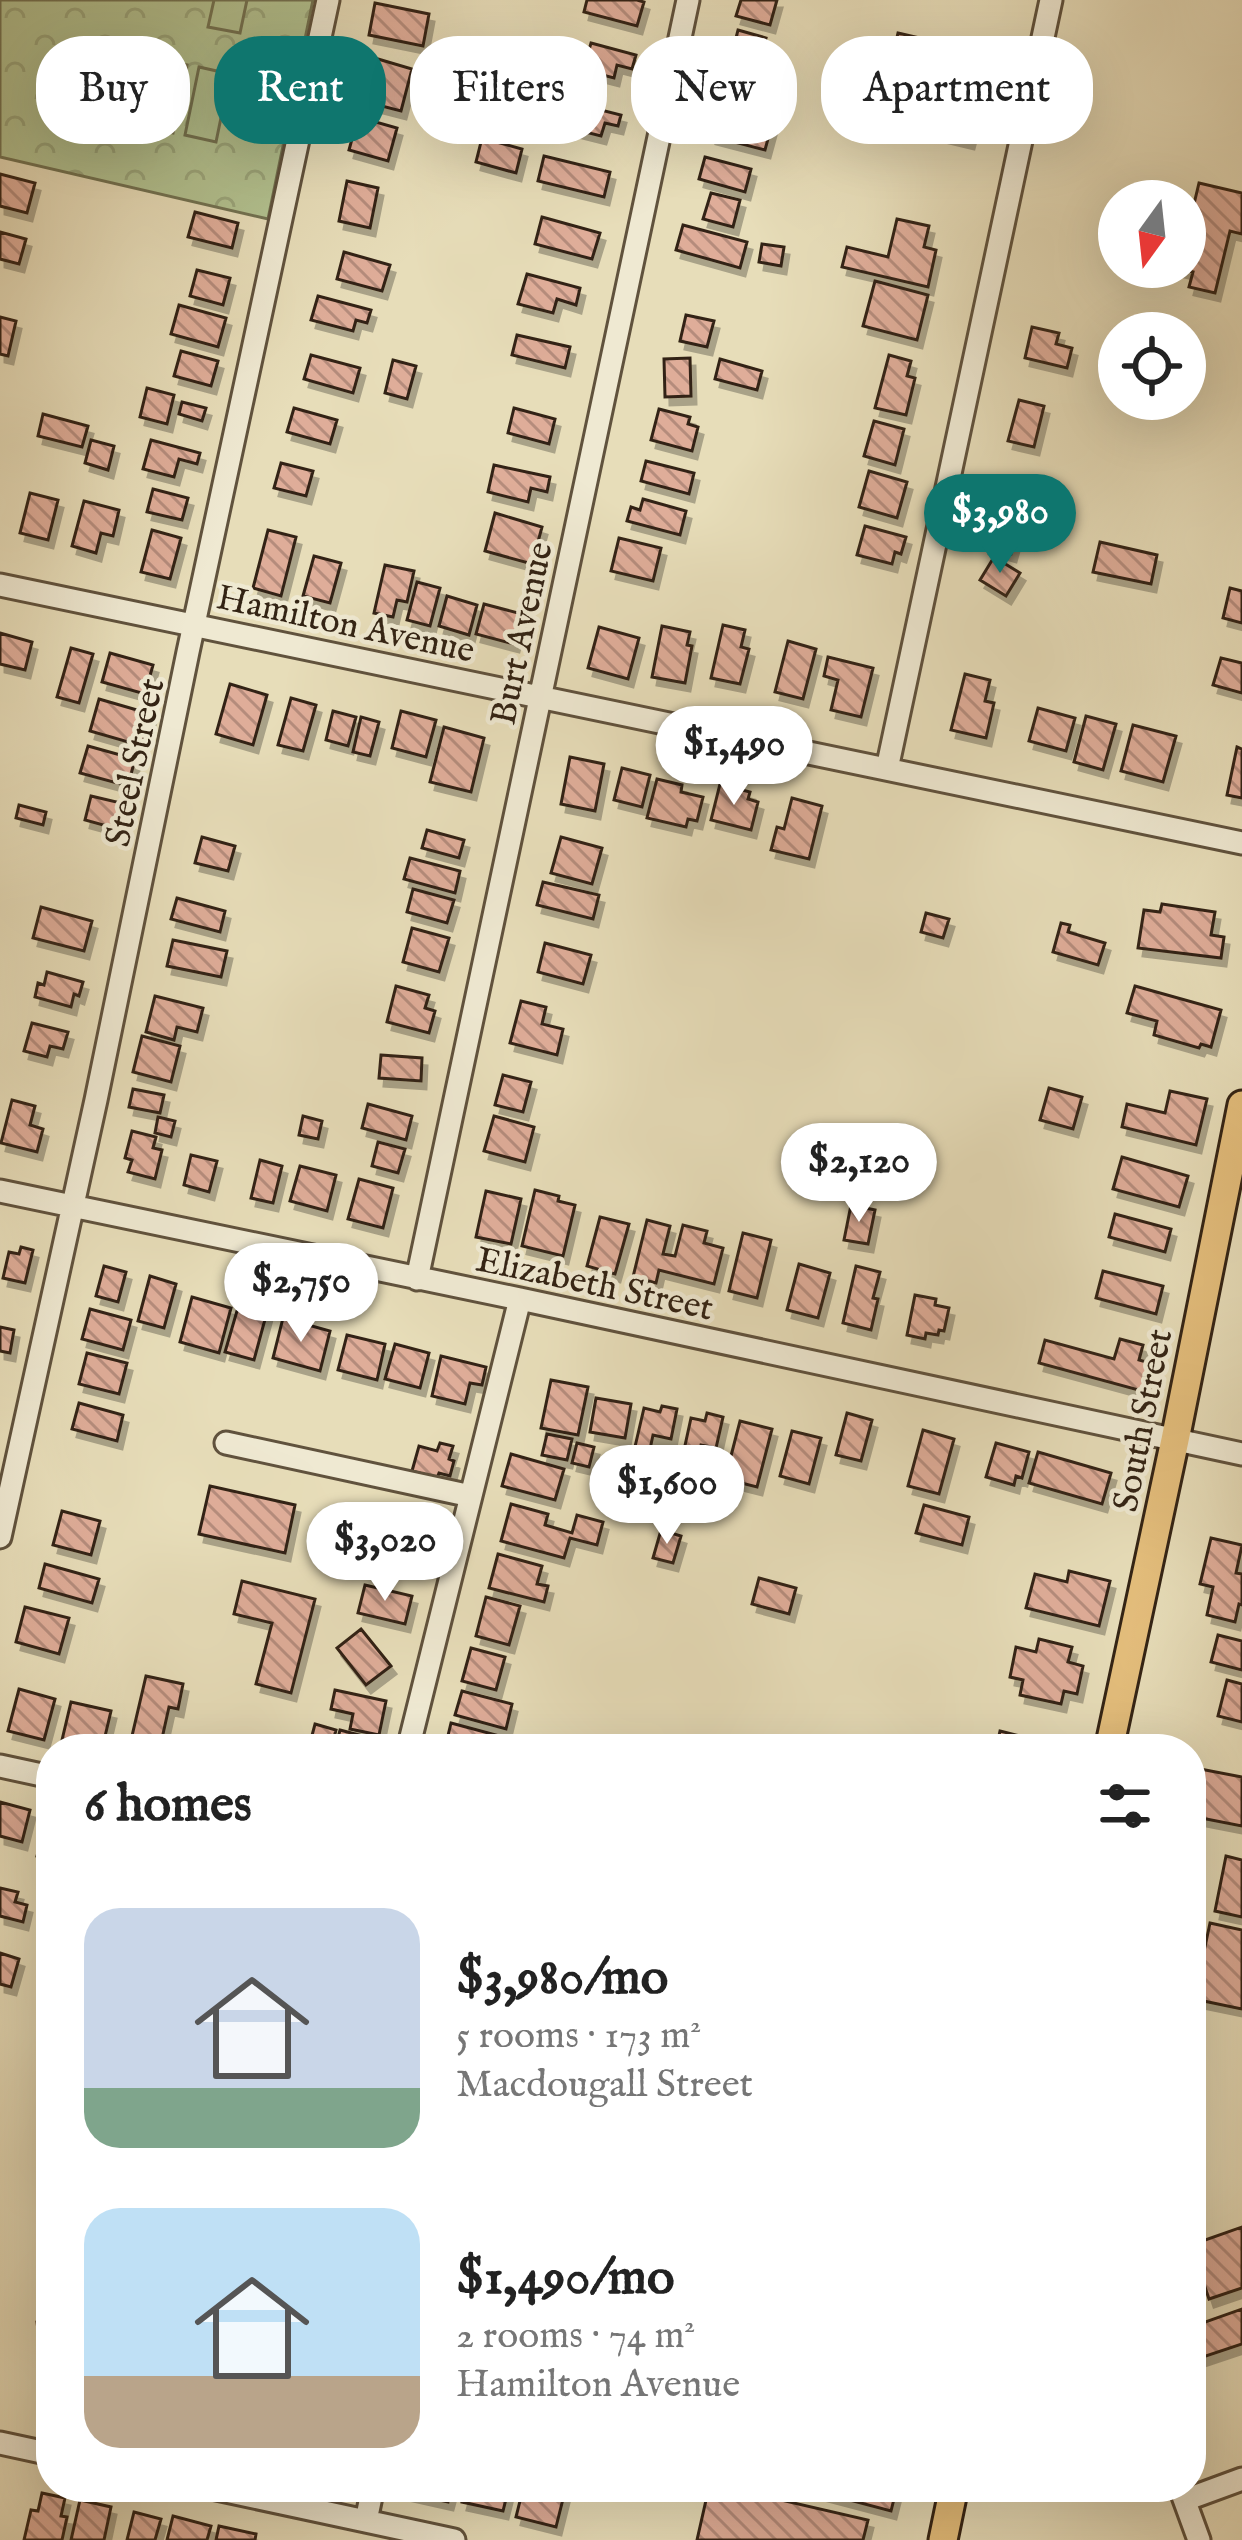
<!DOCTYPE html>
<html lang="en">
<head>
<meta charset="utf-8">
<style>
  :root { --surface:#fff; --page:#f2f2f2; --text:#222; --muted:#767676; --accent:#0f766e }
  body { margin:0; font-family:"IM FELL English",serif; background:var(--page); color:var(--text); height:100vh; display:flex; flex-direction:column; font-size:45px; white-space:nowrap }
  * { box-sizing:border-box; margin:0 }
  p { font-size:39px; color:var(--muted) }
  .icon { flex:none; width:66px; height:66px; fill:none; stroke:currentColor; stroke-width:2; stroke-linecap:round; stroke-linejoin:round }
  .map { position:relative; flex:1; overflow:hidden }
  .details { position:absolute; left:36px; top:1734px; width:1170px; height:768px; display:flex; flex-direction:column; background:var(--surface); border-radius:48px; box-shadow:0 12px 48px #0002 }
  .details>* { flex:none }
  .hud { position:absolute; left:36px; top:36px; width:1170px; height:108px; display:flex; gap:24px }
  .needle { width:78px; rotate:195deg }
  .controls { position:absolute; left:1098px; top:180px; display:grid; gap:24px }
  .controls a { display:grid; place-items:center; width:108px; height:108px; border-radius:50%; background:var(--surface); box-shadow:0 12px 48px #0002; font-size:60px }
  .price { position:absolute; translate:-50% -102px; padding:0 27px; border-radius:42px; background:#fff; color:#222; font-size:39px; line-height:78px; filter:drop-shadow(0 3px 6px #0008) }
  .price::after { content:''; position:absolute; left:50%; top:72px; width:36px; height:27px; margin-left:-18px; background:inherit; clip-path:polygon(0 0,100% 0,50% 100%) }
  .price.on { background:var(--accent); color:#fff }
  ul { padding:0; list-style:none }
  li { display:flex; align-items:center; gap:36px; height:300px; padding:0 48px }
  li span { display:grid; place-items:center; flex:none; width:336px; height:240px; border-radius:36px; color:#555 }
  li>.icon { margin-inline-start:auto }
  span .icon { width:144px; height:144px; fill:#fffc; stroke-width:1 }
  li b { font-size:51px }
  h2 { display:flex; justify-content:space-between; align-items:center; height:144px; padding:0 48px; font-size:51px }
  .pill { padding:0 42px; border-radius:48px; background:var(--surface); box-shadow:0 12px 48px #0002; font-size:42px; line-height:108px }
  .pill.on { background:var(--accent); color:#fff }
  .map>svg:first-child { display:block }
</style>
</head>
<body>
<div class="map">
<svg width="1242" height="2540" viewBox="0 0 1242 2540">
  <defs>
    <pattern id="park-crowns" width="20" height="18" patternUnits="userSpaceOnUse" patternTransform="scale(3)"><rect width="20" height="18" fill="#b2c291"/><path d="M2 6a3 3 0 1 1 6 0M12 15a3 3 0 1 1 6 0" fill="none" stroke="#9aa67c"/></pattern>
    <pattern id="building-back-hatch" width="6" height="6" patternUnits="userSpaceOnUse" patternTransform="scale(3)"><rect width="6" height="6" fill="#dfad99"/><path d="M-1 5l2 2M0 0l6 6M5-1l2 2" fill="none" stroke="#b58c7c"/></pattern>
    <filter id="shadow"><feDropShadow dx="5" dy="8" stdDeviation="0" flood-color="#0004"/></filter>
  </defs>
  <rect width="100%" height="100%" fill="#e7ddb9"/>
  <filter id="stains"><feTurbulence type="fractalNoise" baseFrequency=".00167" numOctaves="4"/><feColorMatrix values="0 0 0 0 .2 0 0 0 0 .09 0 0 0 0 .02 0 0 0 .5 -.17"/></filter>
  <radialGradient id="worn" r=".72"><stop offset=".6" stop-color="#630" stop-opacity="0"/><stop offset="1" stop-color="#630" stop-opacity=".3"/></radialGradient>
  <path fill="url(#park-crowns)" stroke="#727252" stroke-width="3" d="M0,0H313L268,219L0,157Z"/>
  <path fill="#b2c291" stroke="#727252" stroke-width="3" d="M214,0H247L240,33L208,27Z
    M156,58L187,65L173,133L141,126Z
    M199,67L230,74L216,142L185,135Z"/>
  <path fill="url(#building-back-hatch)" stroke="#332314" stroke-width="3" filter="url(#shadow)" d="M587,0H637L644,2L637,26L584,12Z
    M741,0H777L770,25L736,16Z
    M375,3L429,14L423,46L369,35Z
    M738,30L766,38L759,64L731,57Z
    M898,33L989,54L982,82L900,63L892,94L976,114L969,141L881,120L885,104L860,98L872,49L893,54Z
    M591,43L636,55L632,69L617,65L614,78L583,70Z
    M378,59L412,69L401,111L366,102Z
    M729,71L758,78L752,106L723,99Z
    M557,99L621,115L618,126L605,123L601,136L565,127L567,117L554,114Z
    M718,110L772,124L765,150L711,136Z
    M358,117L397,128L388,161L349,150Z
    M482,138L522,149L516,173L476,162Z
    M544,156L610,172L604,197L538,181Z
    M705,157L751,169L745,192L699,179Z
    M0,174L35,183L27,213L0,206Z
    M347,181L378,188L370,228L339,221Z
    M1199,183L1242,193V234L1230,231L1215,293L1189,287L1193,272L1179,269L1185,267V242Z
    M711,193L740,200L733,227L703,219Z
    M195,212L238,223L232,248L188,237Z
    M542,217L600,233L592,259L535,244Z
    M897,219L929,226L924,247L936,250L928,287L842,267L847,247L888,257Z
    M683,225L747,242L740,268L676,250Z
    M0,232L26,239L19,264L0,259Z
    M762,244L784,247L781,266L759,262Z
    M344,252L390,265L382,291L337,279Z
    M197,270L230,278L223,305L190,296Z
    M527,274L580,288L576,305L557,299L553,313L518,304Z
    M875,281L928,295L917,340L863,326Z
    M318,296L371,310L367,323L356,320L353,331L311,320Z
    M179,305L226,318L218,347L171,334Z
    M686,315L714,321L707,347L680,341Z
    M0,317L16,321L8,356L0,354Z
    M1032,327L1059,333L1056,344L1072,348L1067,368L1025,358Z
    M517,335L570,347L565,368L512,355Z
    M181,351L218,361L211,386L174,376Z
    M311,355L360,368L353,393L304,379Z
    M889,355L911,361L907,376L915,378L906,415L875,408Z
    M690,358L691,396L665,397L664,359Z
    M720,359L762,371L757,390L715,379Z
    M393,360L416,366L407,399L385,393Z
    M147,388L174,395L167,424L140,417Z
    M1019,400L1044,406L1034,447L1008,441Z
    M182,402L206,408L202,421L179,414Z
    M294,408L337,420L330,444L287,432Z
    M514,408L555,419L549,444L508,433Z
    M659,409L690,417L688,424L698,427L692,451L651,440Z
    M43,414L88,426L82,447L38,436Z
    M874,421L904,429L895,465L864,456Z
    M91,440L114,446L108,470L85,463Z
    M151,440L200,453L197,464L179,459L174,477L143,469Z
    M646,461L694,473L689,494L641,481Z
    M281,463L313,471L306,496L274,488Z
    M494,465L550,477L547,492L531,488L528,502L488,492Z
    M869,471L907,482L897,518L859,507Z
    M153,489L188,498L182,520L147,512Z
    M30,493L58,500L48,540L20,533Z
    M643,499L686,511L680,535L627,521L631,507L640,510Z
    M84,501L119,510L113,536L101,533L96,553L72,546Z
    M495,513L542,527L532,564L485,551Z
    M990,522L1018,529L1011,554L984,546Z
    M865,526L906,537L901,554L895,552L892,564L857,555Z
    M152,530L181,538L170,579L141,572Z
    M268,530L296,537L281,596L253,588Z
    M619,538L661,548L653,581L611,571Z
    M1100,542L1157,555L1151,584L1093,572Z
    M314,556L341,563L330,603L303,596Z
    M994,557L1020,573L1006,596L980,580Z
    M385,565L414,571L407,602L397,600L393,617L374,613Z
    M417,582L440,588L430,626L407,620Z
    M1230,588L1242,591V623L1223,618Z
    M447,596L477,605L469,635L439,626Z
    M484,604L522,614L514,644L476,634Z
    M723,625L745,630L741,647L749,649L740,684L711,678Z
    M662,626L690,632L687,645L692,646L685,683L652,677Z
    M599,627L639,638L628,679L588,668Z
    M0,633L32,642L25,670L0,664Z
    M788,641L816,649L803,699L775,692Z
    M71,648L93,654L79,703L57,697Z
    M110,653L153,665L145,694L102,682Z
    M828,657L873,668L861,717L831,710L838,680L824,676Z
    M1221,658L1242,663V693L1213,685Z
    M965,674L990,680L985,701L994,703L986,738L951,730Z
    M230,684L267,695L253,745L216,734Z
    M291,698L316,705L303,751L278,745Z
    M99,699L151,714L142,746L90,731Z
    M1038,708L1075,718L1066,751L1029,741Z
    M333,711L356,717L348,746L326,740Z
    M401,711L436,720L426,757L392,748Z
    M1086,716L1116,724L1103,770L1074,762Z
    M361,717L379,722L370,756L353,752Z
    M1133,725L1176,736L1163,782L1121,771Z
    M444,727L484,738L471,792L430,782Z
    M88,746L135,759L128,786L80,773Z
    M1237,747L1242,749V798L1227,795Z
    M570,757L604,764L595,811L561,804Z
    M622,768L650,775L642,807L614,800Z
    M657,779L682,785L681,792L703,797L697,821L688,819L686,827L647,818Z
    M720,784L750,792L748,799L758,802L751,830L711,820Z
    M91,796L121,803L114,828L85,820Z
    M792,798L822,806L809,859L771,850L777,827L784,829Z
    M19,805L46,812L43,825L16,818Z
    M427,830L464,840L459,858L422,848Z
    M202,837L235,846L228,871L195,863Z
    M561,837L602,848L592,884L551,873Z
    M410,858L460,871L455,893L404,879Z
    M543,882L599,895L593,919L537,905Z
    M413,889L454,900L447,923L407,912Z
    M177,898L225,911L220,932L171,919Z
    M1162,904L1215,912L1211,935L1224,937L1221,958L1138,948L1144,910L1160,912Z
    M41,907L92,921L84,951L33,938Z
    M926,913L949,919L943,938L921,932Z
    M1061,923L1070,925L1068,932L1105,943L1098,965L1053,952Z
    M412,928L449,938L439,972L403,962Z
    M173,940L227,951L221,977L167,966Z
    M545,943L591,955L583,984L538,972Z
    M47,972L83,982L79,996L74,994L71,1007L35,997L38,983L44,985Z
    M396,986L429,995L425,1008L435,1011L429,1033L387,1022Z
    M1135,986L1221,1010L1211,1047L1201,1044L1199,1048L1154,1035L1157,1021L1127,1013Z
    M155,996L203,1008L197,1032L177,1027L174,1040L146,1032Z
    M521,1001L546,1007L542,1024L563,1029L557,1055L510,1043Z
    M32,1023L68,1032L63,1049L50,1046L47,1057L24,1051Z
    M142,1036L180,1046L171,1082L133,1072Z
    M381,1055L422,1058L421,1081L379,1078Z
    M503,1075L531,1082L523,1112L495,1105Z
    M1049,1088L1082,1097L1073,1129L1040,1120Z
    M133,1089L164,1095L160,1113L129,1107Z
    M1170,1091L1207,1099L1196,1145L1122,1127L1127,1104L1165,1113Z
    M12,1100L35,1106L30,1125L43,1129L37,1152L1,1143Z
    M368,1104L412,1116L406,1140L362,1128Z
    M303,1116L322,1121L318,1139L299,1135Z
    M494,1116L534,1127L525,1162L484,1151Z
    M158,1117L175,1121L171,1137L155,1133Z
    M132,1131L156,1137L153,1148L162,1150L155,1179L128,1172L132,1160L125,1158Z
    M378,1142L405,1149L398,1173L372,1166Z
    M191,1155L217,1161L209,1192L184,1185Z
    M1122,1157L1188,1176L1179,1207L1113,1189Z
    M260,1160L282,1166L273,1203L251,1198Z
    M300,1166L336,1175L327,1211L290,1201Z
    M359,1179L393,1188L383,1228L348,1219Z
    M535,1190L559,1196L558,1201L575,1205L563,1256L522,1246Z
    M486,1191L521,1199L511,1244L476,1237Z
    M851,1205L875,1210L868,1244L844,1240Z
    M1115,1214L1171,1229L1165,1252L1109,1237Z
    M600,1217L629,1224L615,1274L587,1266Z
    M647,1220L670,1226L663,1254L675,1256L683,1225L707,1231L704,1243L723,1248L714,1284L659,1270L656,1283L633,1277Z
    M743,1233L771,1240L757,1298L729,1291Z
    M21,1247L33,1250L25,1283L3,1278L9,1252L19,1254Z
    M799,1264L830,1273L818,1318L787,1310Z
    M104,1266L126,1272L118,1302L96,1296Z
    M856,1266L880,1272L873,1298L878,1299L871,1330L843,1323Z
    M1103,1271L1163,1286L1156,1314L1096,1298Z
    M150,1276L176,1284L164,1328L138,1321Z
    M915,1295L936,1299L935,1305L949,1308L944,1331L939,1330L938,1335L926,1333L925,1339L907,1335Z
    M192,1297L231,1308L219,1353L180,1342Z
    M239,1304L267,1312L254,1360L225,1352Z
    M90,1309L131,1320L123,1350L82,1339Z
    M283,1318L330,1331L320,1371L273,1358Z
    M0,1327L14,1330L10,1353L0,1351Z
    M347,1335L385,1344L377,1380L338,1370Z
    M1120,1339L1143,1345L1139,1360L1150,1363L1142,1391L1039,1363L1045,1340L1114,1359Z
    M395,1344L429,1353L420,1388L385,1379Z
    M87,1353L127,1363L119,1394L79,1384Z
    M441,1356L486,1367L482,1385L470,1383L465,1404L432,1396Z
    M551,1380L588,1387L578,1435L541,1428Z
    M596,1398L631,1404L625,1438L590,1432Z
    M79,1403L123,1415L117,1441L72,1429Z
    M662,1406L677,1409L671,1439L653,1435L649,1454L634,1451L644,1408L660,1412Z
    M707,1413L723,1417L716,1448L701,1445L694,1476L679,1473L691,1418L705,1421Z
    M847,1413L872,1420L861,1461L836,1455Z
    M740,1421L772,1429L757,1487L725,1479Z
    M923,1430L954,1439L939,1494L908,1486Z
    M792,1431L821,1438L809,1484L780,1476Z
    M547,1434L572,1439L567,1460L542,1455Z
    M440,1443L453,1446L449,1459L454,1461L450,1476L439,1473L437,1478L412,1471L419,1446L437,1451Z
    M577,1443L594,1447L589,1467L572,1463Z
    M996,1443L1029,1452L1022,1478L1016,1476L1014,1485L986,1477Z
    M1038,1452L1111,1473L1102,1504L1029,1483Z
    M511,1454L564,1469L555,1500L502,1486Z
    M618,1479L633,1482L628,1507L613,1504Z
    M210,1486L295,1505L285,1553L199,1534Z
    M511,1504L548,1514L545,1525L572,1533L577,1515L603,1522L597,1545L570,1538L564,1558L501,1541Z
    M924,1505L969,1517L962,1545L916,1533Z
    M62,1511L100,1521L91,1555L53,1545Z
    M661,1530L681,1536L673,1563L653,1558Z
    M1211,1538L1242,1545L1236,1573L1242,1574V1605L1239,1604L1235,1622L1207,1615L1213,1587L1200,1584Z
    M498,1554L542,1566L537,1584L548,1586L544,1602L489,1588Z
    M45,1564L99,1579L92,1603L39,1588Z
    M1069,1571L1110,1581L1099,1626L1026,1608L1035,1574L1067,1582Z
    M759,1578L796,1588L789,1614L752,1604Z
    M242,1581L315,1599L291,1693L256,1684L272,1623L234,1614Z
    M365,1585L412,1596L405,1624L358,1613Z
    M486,1597L520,1606L509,1645L476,1636Z
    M25,1607L69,1618L59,1654L16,1642Z
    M361,1629L391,1666L366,1685L337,1648Z
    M1218,1635L1242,1641V1670L1211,1662Z
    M1039,1639L1072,1647L1068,1662L1083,1666L1077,1694L1064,1691L1061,1704L1020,1695L1023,1680L1010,1677L1016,1647L1036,1652Z
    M471,1648L505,1657L496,1690L462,1681Z
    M146,1676L183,1684L178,1709L169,1707L161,1743L132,1736Z
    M1227,1680L1242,1684V1722L1218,1716Z
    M19,1689L55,1699L44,1740L8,1731Z
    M335,1690L386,1701L379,1735L350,1729L353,1714L331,1709Z
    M462,1691L512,1704L506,1729L455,1715Z
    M71,1702L111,1711L102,1749L62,1740Z
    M451,1723L496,1735L492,1749H465L446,1744Z
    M315,1724L336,1730L331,1749L310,1743Z
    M340,1730L378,1740L375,1749H335Z
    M1000,1731L1069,1748L1068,1749H996Z
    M1195,1768L1242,1777V1826L1191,1816V1786Z
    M0,1802L30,1810L22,1842L0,1836Z
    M49,1809H51V1859L37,1856Z
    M1226,1856L1242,1860V1917L1215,1911Z
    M0,1888L18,1892L15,1902L27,1905L23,1922L0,1916Z
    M1210,1923L1242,1930V2009L1194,1999Z
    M0,1953L19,1959L11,1987L0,1984Z
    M1242,2227V2288L1209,2299L1191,2245Z
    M1242,2309V2344L1191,2361V2327Z
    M51,2320V2346L40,2347L37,2322Z
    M405,2487H452L448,2502L404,2492Z
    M466,2487H509L503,2511L462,2502Z
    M537,2487H566L556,2527L516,2517L523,2489L536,2492Z
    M709,2487H738L773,2495L772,2498L868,2520L863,2540H697Z
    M816,2487H897L891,2511L815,2491Z
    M42,2493L65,2498L61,2516L67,2517L62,2540H24L31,2510L38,2511Z
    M80,2500L111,2507L104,2540H71Z
    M134,2512L161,2519L155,2540H127Z
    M173,2516L211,2526L207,2540H167Z
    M219,2526L256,2534L255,2540H216Z"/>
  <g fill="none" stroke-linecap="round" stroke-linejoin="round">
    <defs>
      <path id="minor" d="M0,585L1242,843
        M887,769L1051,0
        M0,1191L520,1299L1242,1454
        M417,1279L688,0
        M226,1443L471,1496
        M0,1537L96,1100L188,652L328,0
        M408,1749L520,1299
        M0,1766L51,1777
        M0,2443L51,2454
        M207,2487L454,2540
        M1180,2488L1199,2540
        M1185,2500L1242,2479
        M366,2521L373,2487"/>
      <path id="major" d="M1109,1749L1175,1440L1242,1105
        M943,2540L954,2487"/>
    </defs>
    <use href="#minor" stroke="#60523d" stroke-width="27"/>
    <use href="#major" stroke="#332314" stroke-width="33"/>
    <use href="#minor" stroke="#efe9d2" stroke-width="21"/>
    <use href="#major" stroke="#e4be7c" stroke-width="27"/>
  </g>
  <g text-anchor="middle" stroke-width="9" stroke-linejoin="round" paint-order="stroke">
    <g font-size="36" fill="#332314" stroke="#efe9d2">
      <text transform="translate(346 622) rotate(12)" y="13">Hamilton Avenue</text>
      <text transform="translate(520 633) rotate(-78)" y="13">Burt Avenue</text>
      <text transform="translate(133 762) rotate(-78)" y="13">Steel Street</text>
      <text transform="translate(595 1282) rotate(12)" y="13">Elizabeth Street</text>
      <text transform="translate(1141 1420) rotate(-79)" y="13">South Street</text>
    </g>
  </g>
  <rect width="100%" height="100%" filter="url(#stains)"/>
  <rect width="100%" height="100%" fill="url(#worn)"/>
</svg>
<div class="controls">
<a><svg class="needle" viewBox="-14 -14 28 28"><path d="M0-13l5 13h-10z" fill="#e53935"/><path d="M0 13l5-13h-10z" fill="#767676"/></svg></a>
<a><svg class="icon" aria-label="locate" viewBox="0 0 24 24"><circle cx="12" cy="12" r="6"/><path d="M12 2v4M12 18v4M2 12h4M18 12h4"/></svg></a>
</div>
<b class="price on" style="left:1000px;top:576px">$3,980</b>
<b class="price" style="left:734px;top:808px">$1,490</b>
<b class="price" style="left:859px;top:1225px">$2,120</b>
<b class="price" style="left:301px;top:1345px">$2,750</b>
<b class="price" style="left:667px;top:1547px">$1,600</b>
<b class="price" style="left:385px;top:1604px">$3,020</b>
<div class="hud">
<a class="pill">Buy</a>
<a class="pill on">Rent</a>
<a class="pill">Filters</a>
<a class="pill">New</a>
<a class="pill">Apartment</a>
</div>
<section class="details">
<h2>6 homes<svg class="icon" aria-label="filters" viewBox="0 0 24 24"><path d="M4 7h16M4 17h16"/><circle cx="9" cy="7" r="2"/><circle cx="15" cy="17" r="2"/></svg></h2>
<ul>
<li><span style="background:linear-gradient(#c9d6e8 75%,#7fa58c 0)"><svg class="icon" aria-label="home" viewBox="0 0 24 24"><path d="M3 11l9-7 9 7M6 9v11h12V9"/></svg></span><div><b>$3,980/mo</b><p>5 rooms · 173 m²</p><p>Macdougall Street</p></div></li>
<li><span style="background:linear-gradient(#bfe0f5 70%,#b9a48a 0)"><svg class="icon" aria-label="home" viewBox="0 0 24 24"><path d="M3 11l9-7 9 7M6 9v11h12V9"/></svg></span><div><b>$1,490/mo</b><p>2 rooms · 74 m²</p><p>Hamilton Avenue</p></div></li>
</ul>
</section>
</div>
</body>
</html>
